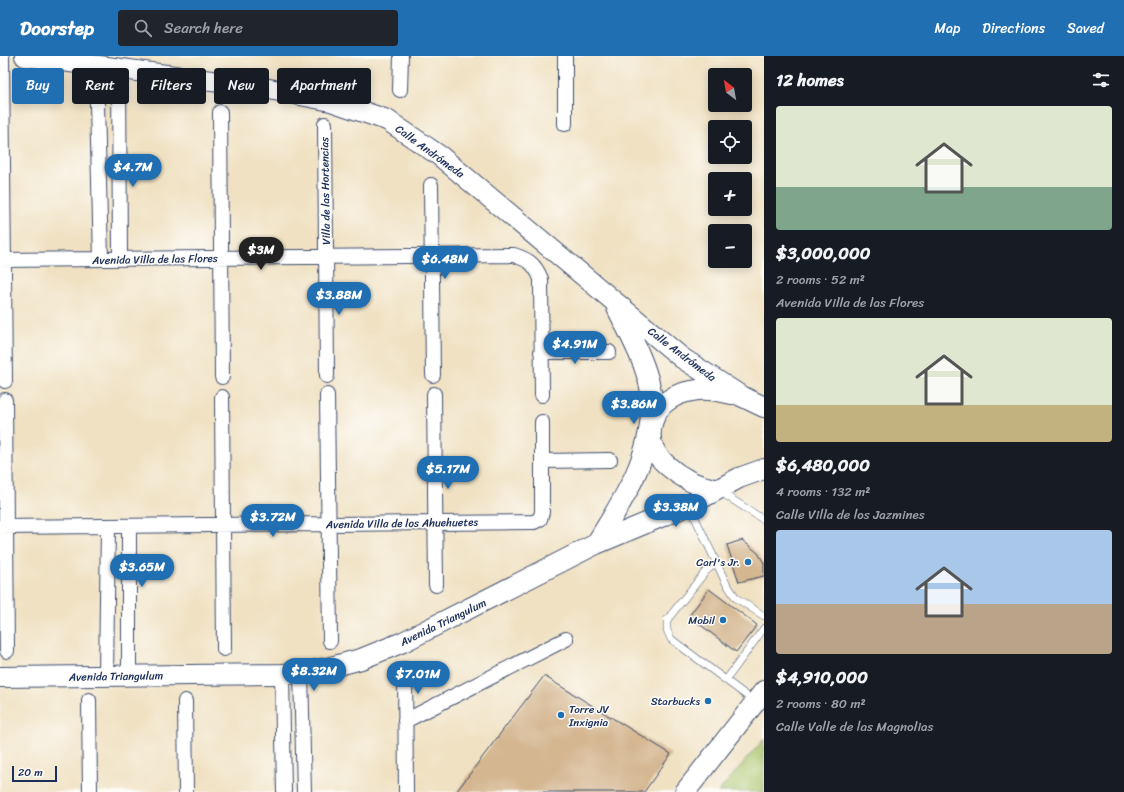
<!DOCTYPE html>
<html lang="en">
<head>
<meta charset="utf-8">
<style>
  :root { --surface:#171b24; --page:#20242c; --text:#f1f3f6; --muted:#9ea1a6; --accent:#1f6fb2 }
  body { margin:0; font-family:Sriracha,sans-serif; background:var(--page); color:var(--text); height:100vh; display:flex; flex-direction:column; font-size:15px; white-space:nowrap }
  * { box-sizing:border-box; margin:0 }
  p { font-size:13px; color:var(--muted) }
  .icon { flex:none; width:22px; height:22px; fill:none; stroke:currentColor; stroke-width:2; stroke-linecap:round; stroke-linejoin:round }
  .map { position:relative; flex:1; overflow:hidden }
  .details { display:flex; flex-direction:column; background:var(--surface); width:360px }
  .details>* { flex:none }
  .banner { position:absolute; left:12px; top:12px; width:380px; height:36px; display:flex; gap:8px }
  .needle { width:26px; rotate:329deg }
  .controls { position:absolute; left:708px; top:12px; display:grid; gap:8px }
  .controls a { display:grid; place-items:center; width:44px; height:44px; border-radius:4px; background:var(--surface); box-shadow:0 2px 10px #0003; font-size:20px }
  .scale { position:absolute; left:12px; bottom:10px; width:45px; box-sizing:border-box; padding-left:4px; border:2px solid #1b2f5e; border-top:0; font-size:11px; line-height:14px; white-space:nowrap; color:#1b2f5e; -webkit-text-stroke:3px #fdfcf7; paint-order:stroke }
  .price { position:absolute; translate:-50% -34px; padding:0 9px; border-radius:14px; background:var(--accent); color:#fff; font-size:13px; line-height:26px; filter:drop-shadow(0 1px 2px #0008) }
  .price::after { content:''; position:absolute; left:50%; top:24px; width:12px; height:9px; margin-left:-6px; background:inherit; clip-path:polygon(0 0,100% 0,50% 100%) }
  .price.current { background:#222; color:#fff }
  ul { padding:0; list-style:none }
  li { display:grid; align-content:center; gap:8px; height:212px; padding:0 12px }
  li span { display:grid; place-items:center; height:124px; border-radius:4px; color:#555 }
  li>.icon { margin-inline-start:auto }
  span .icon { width:72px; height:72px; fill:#fffc; stroke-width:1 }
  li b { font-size:17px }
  h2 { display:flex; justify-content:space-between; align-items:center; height:48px; padding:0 12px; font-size:17px }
  .tag { padding:0 14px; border-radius:4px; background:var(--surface); box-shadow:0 2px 10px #0003; font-size:14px; line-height:36px }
  .tag.current { background:var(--accent); color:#fff }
  header { display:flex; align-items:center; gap:24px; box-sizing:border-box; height:56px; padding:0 20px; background:var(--accent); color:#fff }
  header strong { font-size:19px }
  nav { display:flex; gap:22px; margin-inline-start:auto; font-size:14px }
  .search { width:280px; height:36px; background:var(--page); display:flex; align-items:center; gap:10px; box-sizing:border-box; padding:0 14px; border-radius:4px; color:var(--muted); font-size:15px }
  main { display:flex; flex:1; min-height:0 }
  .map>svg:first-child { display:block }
</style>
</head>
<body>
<header>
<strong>Doorstep</strong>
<div class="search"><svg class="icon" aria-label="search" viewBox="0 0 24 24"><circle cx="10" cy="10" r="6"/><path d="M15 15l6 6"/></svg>Search here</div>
<nav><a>Map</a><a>Directions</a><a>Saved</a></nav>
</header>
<main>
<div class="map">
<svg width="764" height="736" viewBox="0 0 764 736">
  <rect width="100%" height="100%" fill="#fdfcf7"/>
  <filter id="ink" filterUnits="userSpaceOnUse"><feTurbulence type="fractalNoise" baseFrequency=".025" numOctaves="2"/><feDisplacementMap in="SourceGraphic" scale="8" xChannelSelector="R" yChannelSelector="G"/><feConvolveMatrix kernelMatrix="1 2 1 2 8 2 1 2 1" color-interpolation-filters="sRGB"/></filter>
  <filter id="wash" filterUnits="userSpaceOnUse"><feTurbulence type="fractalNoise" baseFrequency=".012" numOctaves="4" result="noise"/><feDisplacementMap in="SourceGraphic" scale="16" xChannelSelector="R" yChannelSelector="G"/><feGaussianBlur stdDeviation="0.9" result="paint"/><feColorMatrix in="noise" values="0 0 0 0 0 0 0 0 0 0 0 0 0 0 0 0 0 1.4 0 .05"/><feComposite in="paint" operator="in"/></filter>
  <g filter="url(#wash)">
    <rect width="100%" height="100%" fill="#f0e1c2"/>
    <path fill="#a9c46a" stroke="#627a64" d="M764,683V736H718Z"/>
    <g id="blocks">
      <path fill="#d4b690" d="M742,484L758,497L764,507V520L739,526L727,489Z
        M709,533L757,569L736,596L689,560Z
        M544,620L671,698L644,736H456Z"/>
    </g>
  </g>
  <g filter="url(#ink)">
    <use href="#blocks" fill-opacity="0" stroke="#3b4a6d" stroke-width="1"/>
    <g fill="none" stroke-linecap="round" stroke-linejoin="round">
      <defs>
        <path id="service" d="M719,435L764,464
          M690,451L726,527L736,542L764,560
          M716,507L706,515L667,564V574L671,583L755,646
          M726,624L764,572"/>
        <path id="minor" d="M2,0L5,325
          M96,10L101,203
          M119,13L120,203
          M400,34L401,0
          M220,56L222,321
          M325,68L327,320
          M565,68V0
          M431,129L433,319
          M0,204L514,199C529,204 535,208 541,223L542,339
          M541,296H609
          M434,338L436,529
          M327,339L330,585
          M222,341L224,593
          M5,344L7,595
          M542,405L610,404
          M129,470V620
          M0,471L534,466L540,463L542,456V366
          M405,613L406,736
          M301,617L304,736
          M282,618L284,736
          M106,620L108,470
          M89,644L90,736
          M185,645L186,736
          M405,665L566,583"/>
        <path id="secondary" d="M25,0L264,32L331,45L387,64L440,100L682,302L741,340L764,351
          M717,434C708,431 696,429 688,424C675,417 659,405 653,391C647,375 653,355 667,345C674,340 684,336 692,335C706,332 719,335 732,338
          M596,488C621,447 650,404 651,355C651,349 652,342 651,336C646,307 630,279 617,252
          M0,621L282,618L301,617L331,611L361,603L403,586L596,488L689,449L739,422L764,413
          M685,736L764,635"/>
      </defs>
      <use href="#service" stroke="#3b4a6d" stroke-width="8"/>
      <use href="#minor" stroke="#3b4a6d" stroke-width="16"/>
      <use href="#secondary" stroke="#3b4a6d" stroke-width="22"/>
      <use href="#service" stroke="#fff" stroke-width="7"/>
      <use href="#minor" stroke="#fff" stroke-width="14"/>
      <use href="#secondary" stroke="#fff" stroke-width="20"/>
    </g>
  </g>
  <g fill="#1f6fb2" stroke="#fdfcf7" stroke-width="1.5">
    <circle cx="748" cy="506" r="4"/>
    <circle cx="723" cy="564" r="4"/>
    <circle cx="708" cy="645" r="4"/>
    <circle cx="561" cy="659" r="4"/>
  </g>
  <g text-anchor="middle" stroke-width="3" stroke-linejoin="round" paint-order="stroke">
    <g font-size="11" fill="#1b2f5e" stroke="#fdfcf7">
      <text transform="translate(430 95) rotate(36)" y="4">Calle Andrómeda</text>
      <text transform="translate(325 135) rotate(-91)" y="4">Villa de las Hortencias</text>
      <text transform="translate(155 203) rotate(-1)" y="4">Avenida Villa de las Flores</text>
      <text transform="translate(682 298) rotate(37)" y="4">Calle Andrómeda</text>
      <text transform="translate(402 467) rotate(-1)" y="4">Avenida Villa de los Ahuehuetes</text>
      <text transform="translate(443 566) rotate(-26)" y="4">Avenida Triangulum</text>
      <text transform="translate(116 620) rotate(-1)" y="4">Avenida Triangulum</text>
    </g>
    <g font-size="11" fill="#1b2f5e" stroke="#fdfcf7" text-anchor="end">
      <text x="740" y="510">Carl's Jr.</text>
      <text x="715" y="568">Mobil</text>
      <text x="700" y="649">Starbucks</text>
      <text x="569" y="657" text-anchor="start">Torre JV<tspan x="569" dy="13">Inxignia</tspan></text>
    </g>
  </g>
</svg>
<div class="controls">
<a><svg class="needle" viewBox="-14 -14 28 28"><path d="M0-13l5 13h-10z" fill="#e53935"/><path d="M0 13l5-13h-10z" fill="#9ea1a6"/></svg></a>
<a><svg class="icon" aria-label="locate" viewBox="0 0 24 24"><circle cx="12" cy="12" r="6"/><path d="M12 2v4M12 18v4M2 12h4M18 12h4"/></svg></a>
<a>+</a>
<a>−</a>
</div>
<div class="scale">20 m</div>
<b class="price" style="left:133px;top:132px">$4.7M</b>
<b class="price current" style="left:261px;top:215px">$3M</b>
<b class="price" style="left:445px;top:224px">$6.48M</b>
<b class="price" style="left:339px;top:260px">$3.88M</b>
<b class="price" style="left:575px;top:309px">$4.91M</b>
<b class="price" style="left:634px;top:369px">$3.86M</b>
<b class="price" style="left:448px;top:434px">$5.17M</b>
<b class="price" style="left:676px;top:472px">$3.38M</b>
<b class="price" style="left:273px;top:482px">$3.72M</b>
<b class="price" style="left:142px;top:532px">$3.65M</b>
<b class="price" style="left:314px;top:636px">$8.32M</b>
<b class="price" style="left:418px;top:639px">$7.01M</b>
<div class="banner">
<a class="tag current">Buy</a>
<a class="tag">Rent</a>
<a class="tag">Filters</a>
<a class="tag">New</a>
<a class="tag">Apartment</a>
</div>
</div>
<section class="details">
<h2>12 homes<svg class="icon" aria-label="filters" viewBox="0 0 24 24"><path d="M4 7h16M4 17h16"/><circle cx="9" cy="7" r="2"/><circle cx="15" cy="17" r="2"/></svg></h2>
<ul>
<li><span style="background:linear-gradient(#dfe7d0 65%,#7fa58c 0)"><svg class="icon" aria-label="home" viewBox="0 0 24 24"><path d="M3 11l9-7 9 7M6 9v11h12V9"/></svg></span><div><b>$3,000,000</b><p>2 rooms · 52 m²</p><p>Avenida Villa de las Flores</p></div></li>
<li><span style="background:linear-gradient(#dfe7d0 70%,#c2b280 0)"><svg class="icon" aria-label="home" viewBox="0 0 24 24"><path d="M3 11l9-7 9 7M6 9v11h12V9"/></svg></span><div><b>$6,480,000</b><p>4 rooms · 132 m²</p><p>Calle Villa de los Jazmines</p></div></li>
<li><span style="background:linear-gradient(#a9c7e8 60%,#b9a48a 0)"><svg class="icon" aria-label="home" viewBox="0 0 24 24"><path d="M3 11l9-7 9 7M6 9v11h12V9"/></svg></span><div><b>$4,910,000</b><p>2 rooms · 80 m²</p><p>Calle Valle de las Magnolias</p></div></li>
</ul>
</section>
</main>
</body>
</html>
